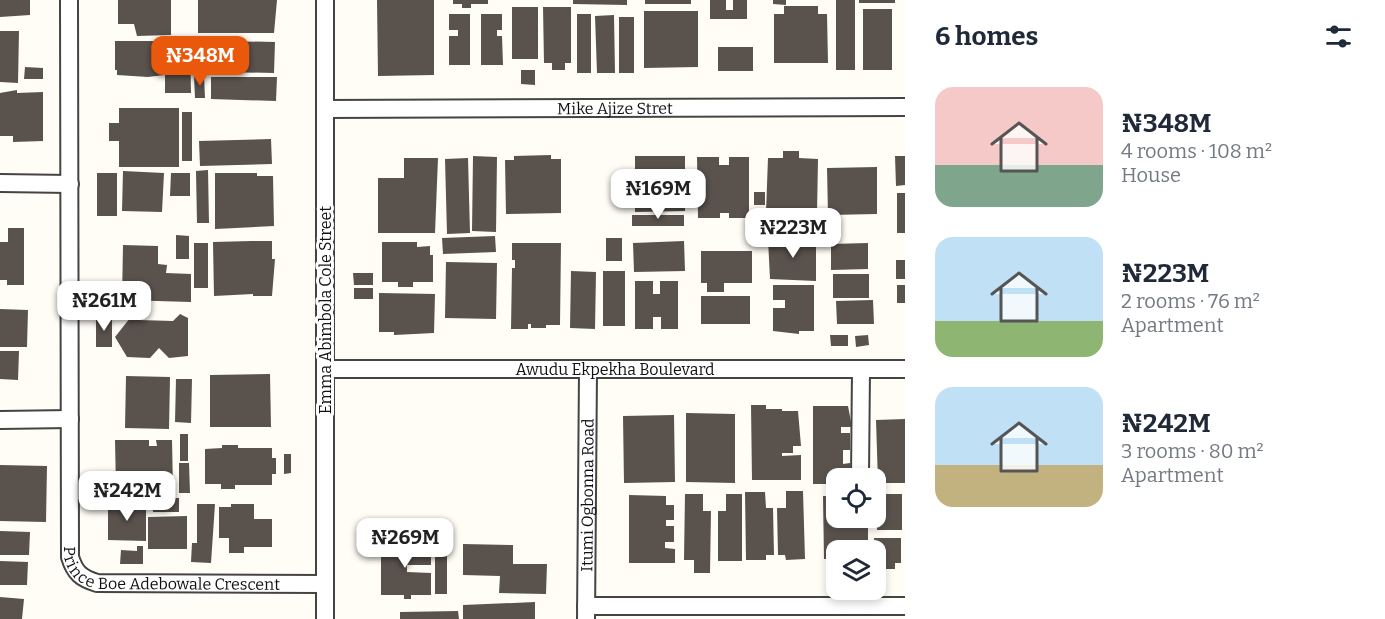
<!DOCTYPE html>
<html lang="en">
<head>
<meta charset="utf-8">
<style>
  :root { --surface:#fff; --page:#f2f2f3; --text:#1f2937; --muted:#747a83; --accent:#ea580c }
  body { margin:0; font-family:Bitter,serif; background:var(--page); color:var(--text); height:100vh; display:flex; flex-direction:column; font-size:22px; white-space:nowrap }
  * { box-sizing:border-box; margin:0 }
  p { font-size:20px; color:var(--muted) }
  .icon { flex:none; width:33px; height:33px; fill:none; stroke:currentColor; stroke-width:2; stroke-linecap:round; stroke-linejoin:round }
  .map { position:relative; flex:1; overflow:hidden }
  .drawer { display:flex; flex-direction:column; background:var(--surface); width:480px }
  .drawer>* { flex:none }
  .controls { position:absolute; left:826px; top:468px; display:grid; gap:12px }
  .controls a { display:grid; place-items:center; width:60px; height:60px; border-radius:12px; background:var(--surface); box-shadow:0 3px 9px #0003; font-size:30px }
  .price { position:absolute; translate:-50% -51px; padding:0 14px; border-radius:12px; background:#fff; color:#222; font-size:20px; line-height:39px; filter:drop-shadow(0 2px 3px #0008) }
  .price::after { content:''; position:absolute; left:50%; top:36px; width:18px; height:14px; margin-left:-9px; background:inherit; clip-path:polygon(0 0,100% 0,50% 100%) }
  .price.selected { background:var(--accent); color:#fff }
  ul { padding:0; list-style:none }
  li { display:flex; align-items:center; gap:18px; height:150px; padding:0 30px }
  li span { display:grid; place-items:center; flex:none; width:168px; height:120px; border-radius:18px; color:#555 }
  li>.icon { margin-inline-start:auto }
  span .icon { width:72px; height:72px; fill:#fffc; stroke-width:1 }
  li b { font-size:26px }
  h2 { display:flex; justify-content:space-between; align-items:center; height:72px; padding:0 30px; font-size:26px }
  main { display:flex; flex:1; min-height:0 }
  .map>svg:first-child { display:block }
</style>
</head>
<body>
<main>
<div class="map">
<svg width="905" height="619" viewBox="0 0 905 619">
  <rect width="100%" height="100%" fill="#fffdf5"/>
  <path fill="#5a524d" d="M0,0H30V15L0,17Z
    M118,0H171V35L137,36L134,24H118Z
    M198,0H277L274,33H198Z
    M377,0H434V75L378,76Z
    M453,0H488V4H471V8H462V4H453Z
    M573,0H627V5L573,4Z
    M645,0H691V4H645Z
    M710,0H726V10H733V0H747V19H710Z
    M773,0H786V5L773,4Z
    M836,0H855V70H836Z
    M859,0H895V3H859Z
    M784,6H818V14H827L828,63H774V14H784Z
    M512,7H538V59H512Z
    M543,7H571V63H565V70H552V63H544Z
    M863,9H892V70H863Z
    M644,11H698V67L644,68Z
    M449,14H470V65H449V36H458V30H449Z
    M481,14H502V30H497V36H502L503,65H481Z
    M577,14H591V73H577Z
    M614,15L615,73H597L595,16Z
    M619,17H634V73H619Z
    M0,31H19L18,83L0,82Z
    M190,39L191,93H165V72H171L170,40Z
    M194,40H216L217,70H194Z
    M115,41H168L169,70L164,68V75L148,77L117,75V70H115Z
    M223,41L275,42L274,73L222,72Z
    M718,47H753V71H718Z
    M25,67L43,68V79H24Z
    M521,70H535V85L521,84Z
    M194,76H204L205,98H195Z
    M211,77H277L276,101L211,99Z
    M17,90V93L43,92V141L13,142V136H0V93Z
    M119,108H179V167H119V141H109V123H119Z
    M182,112H192V161H182Z
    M271,139L272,164L200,166L199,141Z
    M783,151H799V158L818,159L817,213L766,212L768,158H783Z
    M551,155V159H561V213L506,214L505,160H514V156Z
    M473,156L497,157L496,232L472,231Z
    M635,156H685V211L635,212Z
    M895,156H905V185L896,186Z
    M697,157H719V165H729V157H749V218H729V213H720V218H698Z
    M404,158H438L435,233H378V178H404Z
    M468,158L470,233L447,234L445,159Z
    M877,167V214L828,215L827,168Z
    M208,170L209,223H197L196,171Z
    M123,171L164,173L162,212L122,211Z
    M97,173H117V216H97Z
    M171,173H190V196H170Z
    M215,173H257V176H273L274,226L215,229Z
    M754,192H765V205H754Z
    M897,193H905V233H897Z
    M805,214V230H753V215Z
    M632,215H684V226H632Z
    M8,228H24V285H7V280H0V242H8Z
    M176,235L189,236V259H176Z
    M495,236L496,252L443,254L442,238Z
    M606,238H622V261H606Z
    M768,239H816V281L770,279Z
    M252,241H272V259H275L272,296H253V294L214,296L213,242Z
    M684,241L685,271L634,272L633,243Z
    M382,242H417V247L430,246V255H433V282H413V287H398V282H382Z
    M194,243H208V288H194Z
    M512,243H561L560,325H546V328H531V324H528V329H511L512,268H515V260H512Z
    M868,243V269L831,270V244Z
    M123,245L158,246V264L167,265L166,273L191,274V302L122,300Z
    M701,251H752V283H724V292H707V283H701Z
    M896,260H905V279H896Z
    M446,262L497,263L496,319L445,318Z
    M571,271L596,272L595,329L570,328Z
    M603,271H625V326H603Z
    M353,273H373V285H354Z
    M833,274H869V298H833Z
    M635,281H653V294H660V281H678V329H661V317H653V329H635Z
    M96,282H113V295L96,294Z
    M773,285H814V331H799V334L773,331V308H785V300H773Z
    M897,285H905V303H897Z
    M354,288H373V299H354Z
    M379,293L435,294L434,333L394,335V332H379Z
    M701,296H750V324H701Z
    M873,300L874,324H837L836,301Z
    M0,309L28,310L27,347H0Z
    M134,313L139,320L173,321L180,314L188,318V356L169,358L159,348L150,358L127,357L115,337Z
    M96,318H112V347H96Z
    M830,335H848V346H831Z
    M868,335L869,345L856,347L855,336Z
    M0,351H19L18,380L0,379Z
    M270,374L271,427H210V375Z
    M126,376L170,377L169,429L125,428Z
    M176,379H192L191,423L175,422Z
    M751,405H766V409H782V411H798L801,446H793V453H782V456L801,455V480H752Z
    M813,406H848L852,427H841V433H850V450H843V464L850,463V478H837V484H813Z
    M686,413L735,414V483L686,482Z
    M674,415L675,482L624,483L623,416Z
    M905,419V483H878L876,420Z
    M180,434H188V461H180Z
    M115,440H149V446H157L156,440H172L173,489H155V486L116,489Z
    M222,445H238V448H272V458H276V474H272V485H235V489H221V484H205V449L222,448Z
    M284,454H291V473L284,474Z
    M179,463H189L190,493H179Z
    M0,465L47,466L46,522L0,521Z
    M786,491H803L805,559L786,560L785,555H778L777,508H786Z
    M745,492H765L766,508H773L774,555H766V560H746Z
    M685,494H703V511H711L710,573H694V560H684Z
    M726,494H742V561H718V511H726Z
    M877,494H902V530H877Z
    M629,495L666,496V505H674V520H666V526H674V542H665V548L675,549V563H629Z
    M823,496H837V518H868V550H837V559H824Z
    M153,498H179V512H153Z
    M108,504H146V541L108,540Z
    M197,504H215L211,563L191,562L192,543H197Z
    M231,504H254V519H272V547H244V553H229V538H219V507H231Z
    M187,516V549H148V517Z
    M0,531L30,532L29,555H0Z
    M874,538H901V563H895V569H876Z
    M403,540L431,544V565H407V572L431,573V595H411V599H404V595H381V543H403Z
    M435,540H447V594H435Z
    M463,544L513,545V564H547L546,594L499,593L500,576L463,575Z
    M137,546H143V564H120L121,550L137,551Z
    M0,561L28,562L27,585H0Z
    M0,597L24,599L22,619H0Z
    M535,602V619H463V605Z
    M458,611L459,619H400V612Z"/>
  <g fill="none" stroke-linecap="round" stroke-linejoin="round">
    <defs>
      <g id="minor">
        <path id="s1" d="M69,0L70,557C75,573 81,578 97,583L325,584"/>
        <path d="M325,0V619"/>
        <path id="s2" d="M325,109L905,107"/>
        <path d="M0,183L70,184"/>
        <path id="s3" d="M325,369H905"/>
        <path d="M0,420L70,419"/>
        <path d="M860,476L861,369"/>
        <path d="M586,606H905"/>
        <path id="s4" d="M586,619L588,370"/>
      </g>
    </defs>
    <use href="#minor" stroke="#444" stroke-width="20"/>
    <use href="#minor" stroke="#fff" stroke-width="16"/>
  </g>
  <g text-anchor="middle" stroke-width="6" stroke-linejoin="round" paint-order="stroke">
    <g font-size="16" fill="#111" stroke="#fff">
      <text dy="6" stroke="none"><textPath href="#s2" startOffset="290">Mike Ajize Stret</textPath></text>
      <text transform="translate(325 310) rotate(-90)" y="6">Emma Abimbola Cole Street</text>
      <text dy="6" stroke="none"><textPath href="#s3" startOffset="290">Awudu Ekpekha Boulevard</textPath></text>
      <text dy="6" stroke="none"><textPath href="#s4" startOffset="124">Itumi Ogbonna Road</textPath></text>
      <text dy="6" stroke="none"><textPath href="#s1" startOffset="663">Prince Boe Adebowale Crescent</textPath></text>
    </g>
  </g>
</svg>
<div class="controls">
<a><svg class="icon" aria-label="locate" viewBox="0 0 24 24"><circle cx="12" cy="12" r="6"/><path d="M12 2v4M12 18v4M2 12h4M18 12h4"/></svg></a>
<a><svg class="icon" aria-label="layers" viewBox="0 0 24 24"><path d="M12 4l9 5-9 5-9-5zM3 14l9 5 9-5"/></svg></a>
</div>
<b class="price selected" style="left:200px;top:87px">₦348M</b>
<b class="price" style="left:658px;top:220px">₦169M</b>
<b class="price" style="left:793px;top:259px">₦223M</b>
<b class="price" style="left:104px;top:332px">₦261M</b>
<b class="price" style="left:127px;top:522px">₦242M</b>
<b class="price" style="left:405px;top:569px">₦269M</b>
</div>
<section class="drawer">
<h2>6 homes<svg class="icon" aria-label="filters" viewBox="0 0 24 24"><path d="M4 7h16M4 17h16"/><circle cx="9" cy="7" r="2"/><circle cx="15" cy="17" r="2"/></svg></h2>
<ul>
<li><span style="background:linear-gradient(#f6c9c9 65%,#7fa58c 0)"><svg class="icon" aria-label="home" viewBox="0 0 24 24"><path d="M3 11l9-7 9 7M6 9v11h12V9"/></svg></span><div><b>₦348M</b><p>4 rooms · 108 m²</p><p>House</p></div></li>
<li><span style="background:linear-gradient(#bfe0f5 70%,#8fb573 0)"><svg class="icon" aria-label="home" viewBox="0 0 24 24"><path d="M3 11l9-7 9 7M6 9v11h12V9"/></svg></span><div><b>₦223M</b><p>2 rooms · 76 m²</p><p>Apartment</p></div></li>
<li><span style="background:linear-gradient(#bfe0f5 65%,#c2b280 0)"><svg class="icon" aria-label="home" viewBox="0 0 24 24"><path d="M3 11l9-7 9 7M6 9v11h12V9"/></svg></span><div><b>₦242M</b><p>3 rooms · 80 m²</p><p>Apartment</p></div></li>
</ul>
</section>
</main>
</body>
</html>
